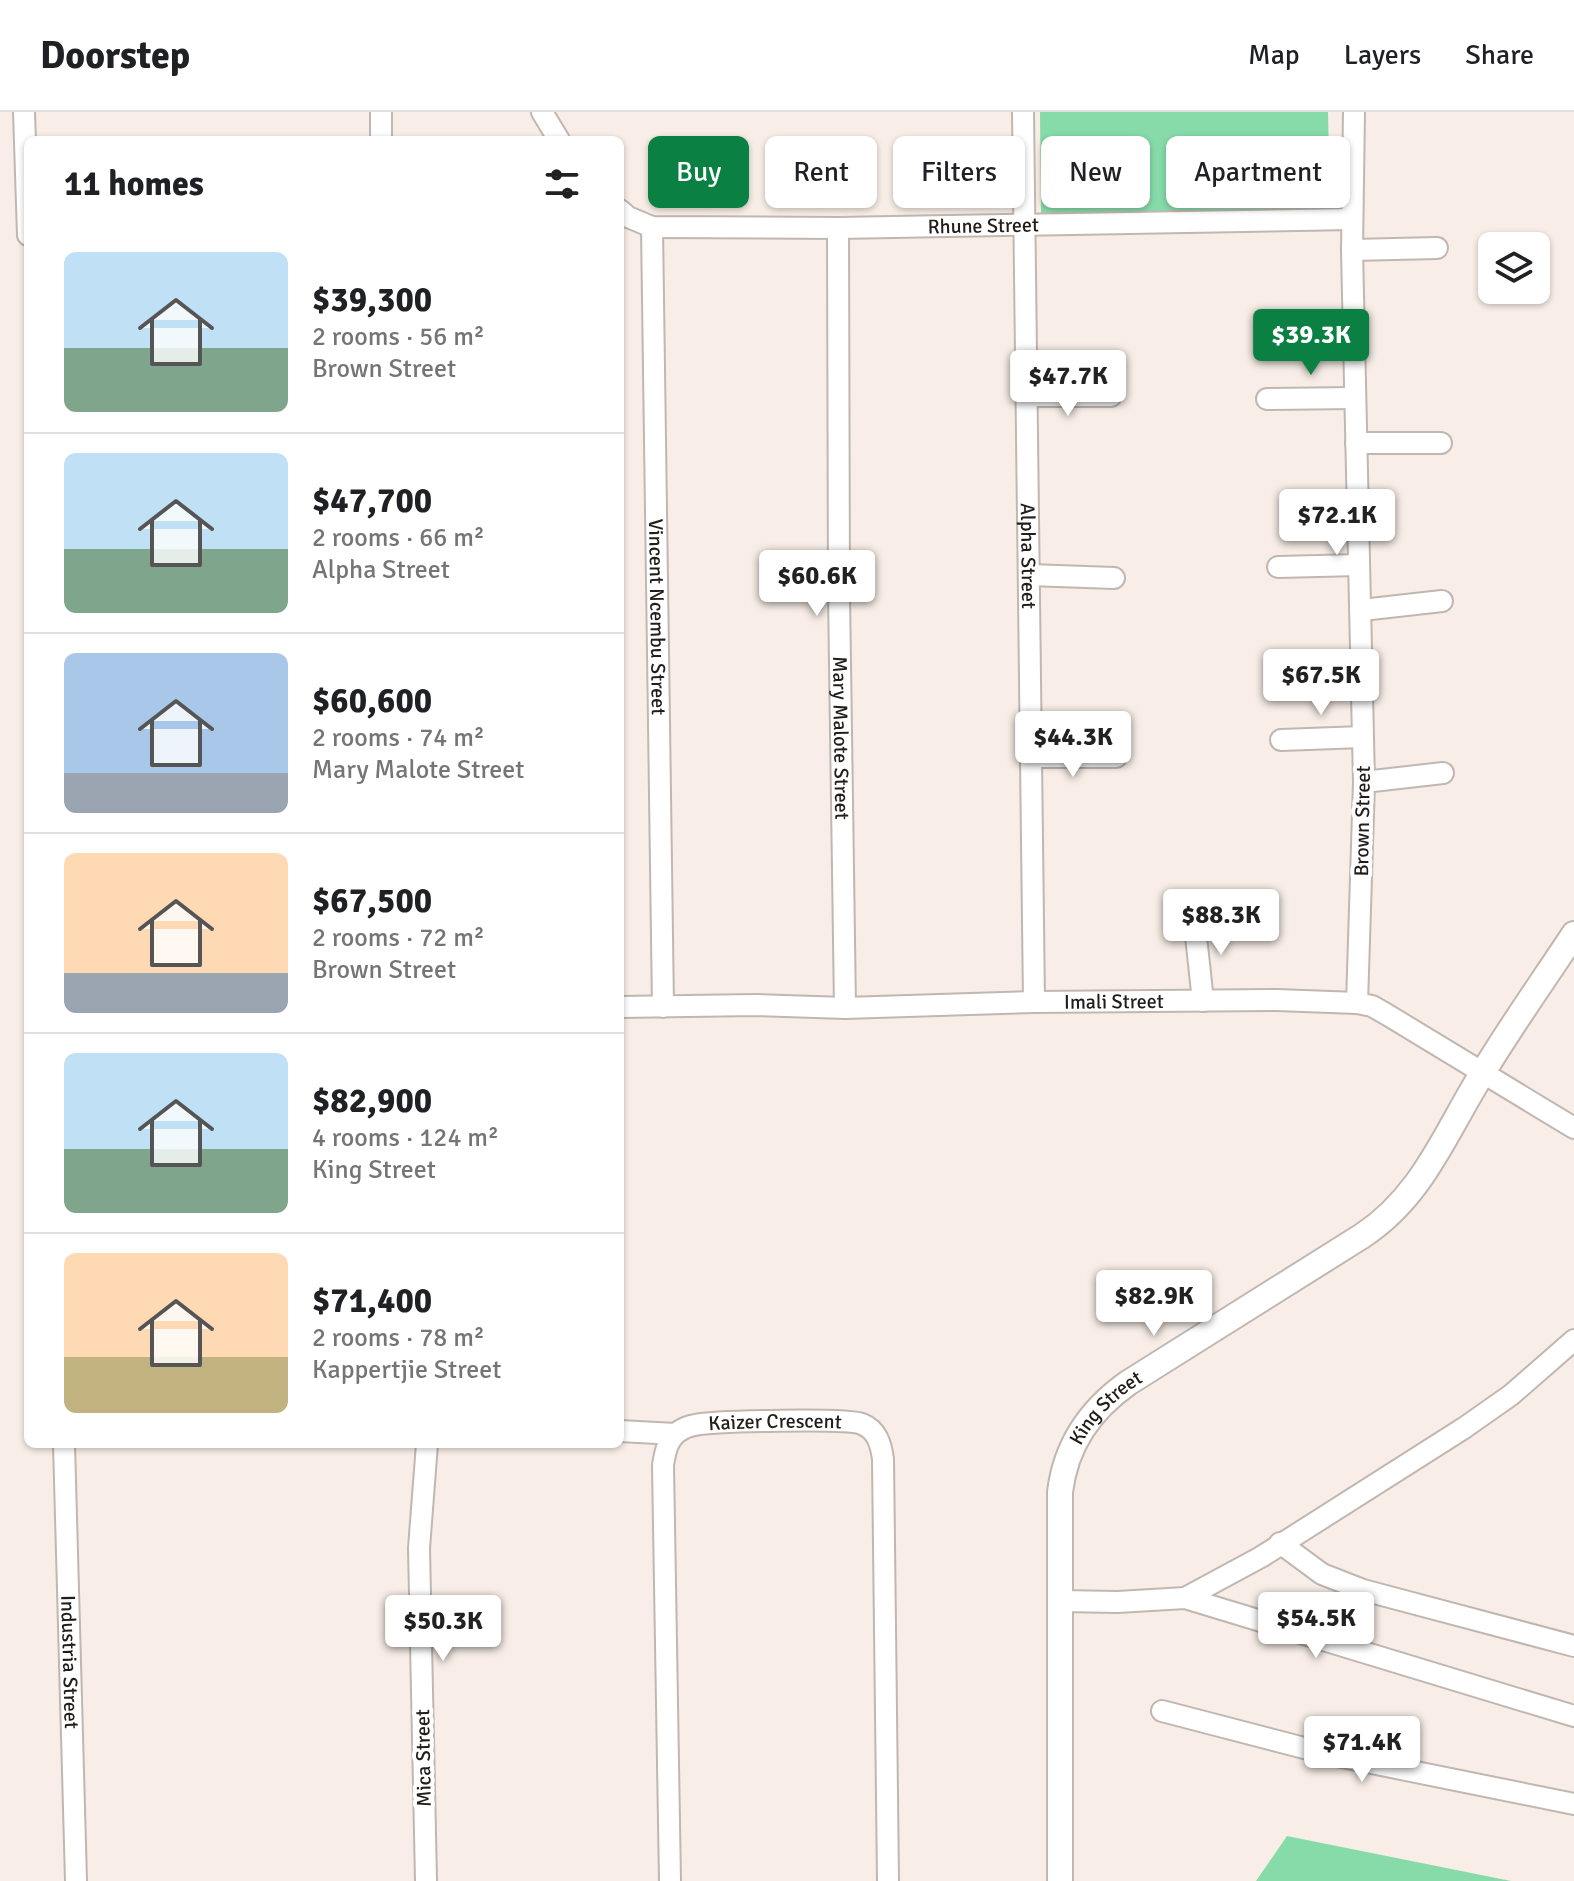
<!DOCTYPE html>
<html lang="en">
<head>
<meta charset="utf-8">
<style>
  :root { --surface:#fff; --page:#f2f2f2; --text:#202124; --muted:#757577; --line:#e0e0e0; --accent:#0b8043 }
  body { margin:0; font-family:Signika,sans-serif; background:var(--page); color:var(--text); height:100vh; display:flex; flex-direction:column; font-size:30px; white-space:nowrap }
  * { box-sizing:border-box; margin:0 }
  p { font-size:26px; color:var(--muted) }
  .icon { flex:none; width:44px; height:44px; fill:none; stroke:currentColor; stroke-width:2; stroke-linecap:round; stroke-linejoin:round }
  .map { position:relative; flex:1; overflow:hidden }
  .panel { position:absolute; left:24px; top:24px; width:600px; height:1312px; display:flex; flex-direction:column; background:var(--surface); border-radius:12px; box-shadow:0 2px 6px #0004 }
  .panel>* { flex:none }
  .hud { position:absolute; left:648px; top:24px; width:760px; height:72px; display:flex; gap:16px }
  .fabs { position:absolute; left:1478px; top:120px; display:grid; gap:16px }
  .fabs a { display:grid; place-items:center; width:72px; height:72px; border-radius:12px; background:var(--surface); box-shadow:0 2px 6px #0004; font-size:40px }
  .price { position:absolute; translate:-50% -68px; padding:0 18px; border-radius:8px; background:#fff; color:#222; font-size:26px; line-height:52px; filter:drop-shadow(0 2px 4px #0008) }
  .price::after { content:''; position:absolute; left:50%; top:48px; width:24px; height:18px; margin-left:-12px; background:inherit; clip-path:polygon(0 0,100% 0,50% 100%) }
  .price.current { background:var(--accent); color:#fff }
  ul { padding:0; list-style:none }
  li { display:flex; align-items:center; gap:24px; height:200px; padding:0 40px }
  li+li { border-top:2px solid var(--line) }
  li span { display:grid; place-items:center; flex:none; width:224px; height:160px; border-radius:12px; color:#555 }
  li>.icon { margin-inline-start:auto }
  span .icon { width:96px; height:96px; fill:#fffc; stroke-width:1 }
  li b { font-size:34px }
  h2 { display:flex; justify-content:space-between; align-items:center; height:96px; padding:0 40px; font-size:34px }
  .chip { padding:0 28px; border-radius:12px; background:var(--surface); box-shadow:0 2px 6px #0004; font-size:28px; line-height:72px }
  .chip.current { background:var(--accent); color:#fff }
  header { display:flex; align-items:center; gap:48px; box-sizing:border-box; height:112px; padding:0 40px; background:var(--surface); border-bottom:2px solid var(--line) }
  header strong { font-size:38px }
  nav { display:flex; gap:44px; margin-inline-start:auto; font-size:28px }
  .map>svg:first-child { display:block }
</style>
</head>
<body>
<header>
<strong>Doorstep</strong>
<nav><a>Map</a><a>Layers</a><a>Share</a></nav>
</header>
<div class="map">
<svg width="1574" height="1769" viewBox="0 0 1574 1769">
  <rect width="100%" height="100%" fill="#f8eee7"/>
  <path fill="#87dba9" d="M1040,0H1328L1330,98L1041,103Z
    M1287,1724L1511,1769H1256Z"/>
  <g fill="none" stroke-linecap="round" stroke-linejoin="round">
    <defs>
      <g id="minor">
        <path d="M24,0L28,123"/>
        <path d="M381,0V28"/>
        <path d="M542,0L559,28"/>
        <path id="s1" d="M1023,0L1034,890"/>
        <path d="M1354,0L1352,138L1364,670L1357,891"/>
        <path id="s2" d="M620,98L628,105L652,115L838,116L1352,107"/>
        <path id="s3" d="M652,115L663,895"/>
        <path id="s4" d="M838,116L839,482L845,896"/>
        <path d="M1352,138L1437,136"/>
        <path d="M1025,284H1111"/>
        <path d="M1267,287L1355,286"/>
        <path d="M1356,331H1441"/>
        <path d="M1278,455L1359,453"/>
        <path d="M1029,463L1114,466"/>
        <path d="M1362,498L1442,489"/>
        <path d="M1281,628L1362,625"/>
        <path d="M1030,645H1116"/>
        <path d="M1364,670L1443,661"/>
        <path d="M1194,806L1203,889"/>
        <path id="s5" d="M620,895L756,893L845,896L1034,890L1277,888L1357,891L1372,894L1386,902L1574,1016"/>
        <path d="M620,1319L675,1322"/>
        <path id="s6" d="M64,1332L76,1769"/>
        <path d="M1280,1431L1322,1462L1363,1478L1574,1534"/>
        <path d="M1185,1486L1261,1445L1464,1316L1511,1283L1574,1228"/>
        <path d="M1060,1489L1118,1490L1185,1486L1574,1604"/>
        <path d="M1162,1599L1327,1642L1574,1692"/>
        <path d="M426,1769L419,1436L427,1332"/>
        <path id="s7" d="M670,1769L663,1353C665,1341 667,1328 678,1320C682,1317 689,1314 695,1313C713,1309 847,1306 862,1312C877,1318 881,1332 883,1347L888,1769"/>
      </g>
      <g id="tertiary">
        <path id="s8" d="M1060,1769V1380C1066,1332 1090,1298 1128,1271L1362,1124C1423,1084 1445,1021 1482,962C1511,914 1543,869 1574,822"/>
      </g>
    </defs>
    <use href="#minor" stroke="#c0b7b0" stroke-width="24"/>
    <use href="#tertiary" stroke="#c0b7b0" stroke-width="28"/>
    <use href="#minor" stroke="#fff" stroke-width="20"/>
    <use href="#tertiary" stroke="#fff" stroke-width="24"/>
  </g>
  <g text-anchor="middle" stroke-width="8" stroke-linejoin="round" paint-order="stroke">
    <g font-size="20" fill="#201d1a" stroke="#fefefe">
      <text dy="7" stroke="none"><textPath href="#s2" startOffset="368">Rhune Street</textPath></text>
      <text dy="7" stroke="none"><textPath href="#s1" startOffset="444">Alpha Street</textPath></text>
      <text dy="7" stroke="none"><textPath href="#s3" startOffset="390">Vincent Ncembu Street</textPath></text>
      <text dy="7" stroke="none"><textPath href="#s4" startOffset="510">Mary Malote Street</textPath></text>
      <text transform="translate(1362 709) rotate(-89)" y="7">Brown Street</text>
      <text dy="7" stroke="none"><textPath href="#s5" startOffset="494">Imali Street</textPath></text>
      <text dy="7" stroke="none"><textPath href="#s8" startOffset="488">King Street</textPath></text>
      <text dy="7" stroke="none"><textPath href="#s7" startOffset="552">Kaizer Crescent</textPath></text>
      <text dy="7" stroke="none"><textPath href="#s6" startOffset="218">Industria Street</textPath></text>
      <text transform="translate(423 1646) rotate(-91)" y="7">Mica Street</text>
    </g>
  </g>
</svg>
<div class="fabs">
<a><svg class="icon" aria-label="layers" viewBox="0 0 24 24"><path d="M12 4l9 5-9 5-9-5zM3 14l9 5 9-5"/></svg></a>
</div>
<b class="price current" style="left:1311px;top:265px">$39.3K</b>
<b class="price" style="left:1068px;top:306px">$47.7K</b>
<b class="price" style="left:1337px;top:445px">$72.1K</b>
<b class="price" style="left:817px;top:506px">$60.6K</b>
<b class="price" style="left:1321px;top:605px">$67.5K</b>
<b class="price" style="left:1073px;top:667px">$44.3K</b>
<b class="price" style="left:1221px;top:845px">$88.3K</b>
<b class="price" style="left:1154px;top:1226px">$82.9K</b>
<b class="price" style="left:1316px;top:1548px">$54.5K</b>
<b class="price" style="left:443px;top:1551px">$50.3K</b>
<b class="price" style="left:1362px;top:1672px">$71.4K</b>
<div class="hud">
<a class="chip current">Buy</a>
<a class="chip">Rent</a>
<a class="chip">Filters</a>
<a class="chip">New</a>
<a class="chip">Apartment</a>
</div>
<section class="panel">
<h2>11 homes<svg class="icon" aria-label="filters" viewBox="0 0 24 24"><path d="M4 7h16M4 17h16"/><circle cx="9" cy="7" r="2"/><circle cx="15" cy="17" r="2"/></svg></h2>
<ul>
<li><span style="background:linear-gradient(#bfe0f5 60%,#7fa58c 0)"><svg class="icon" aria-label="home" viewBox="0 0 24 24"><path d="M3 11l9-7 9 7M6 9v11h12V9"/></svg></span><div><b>$39,300</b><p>2 rooms · 56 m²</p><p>Brown Street</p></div></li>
<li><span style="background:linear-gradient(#bfe0f5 60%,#7fa58c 0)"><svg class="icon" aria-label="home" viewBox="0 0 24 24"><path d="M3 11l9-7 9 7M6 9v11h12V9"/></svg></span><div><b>$47,700</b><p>2 rooms · 66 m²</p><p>Alpha Street</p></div></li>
<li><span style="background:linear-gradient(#a9c7e8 75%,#9aa5b1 0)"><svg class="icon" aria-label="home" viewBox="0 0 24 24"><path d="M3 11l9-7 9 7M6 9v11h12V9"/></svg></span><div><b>$60,600</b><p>2 rooms · 74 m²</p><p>Mary Malote Street</p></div></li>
<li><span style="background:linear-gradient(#ffd9b3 75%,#9aa5b1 0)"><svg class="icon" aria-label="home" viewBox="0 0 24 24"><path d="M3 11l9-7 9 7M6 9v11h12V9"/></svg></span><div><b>$67,500</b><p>2 rooms · 72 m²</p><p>Brown Street</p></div></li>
<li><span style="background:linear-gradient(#bfe0f5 60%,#7fa58c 0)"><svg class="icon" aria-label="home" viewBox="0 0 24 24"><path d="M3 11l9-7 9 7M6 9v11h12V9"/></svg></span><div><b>$82,900</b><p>4 rooms · 124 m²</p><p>King Street</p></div></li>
<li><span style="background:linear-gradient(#ffd9b3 65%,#c2b280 0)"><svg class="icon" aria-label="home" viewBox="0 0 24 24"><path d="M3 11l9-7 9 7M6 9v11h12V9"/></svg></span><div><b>$71,400</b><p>2 rooms · 78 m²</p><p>Kappertjie Street</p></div></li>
</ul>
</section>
</div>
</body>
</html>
